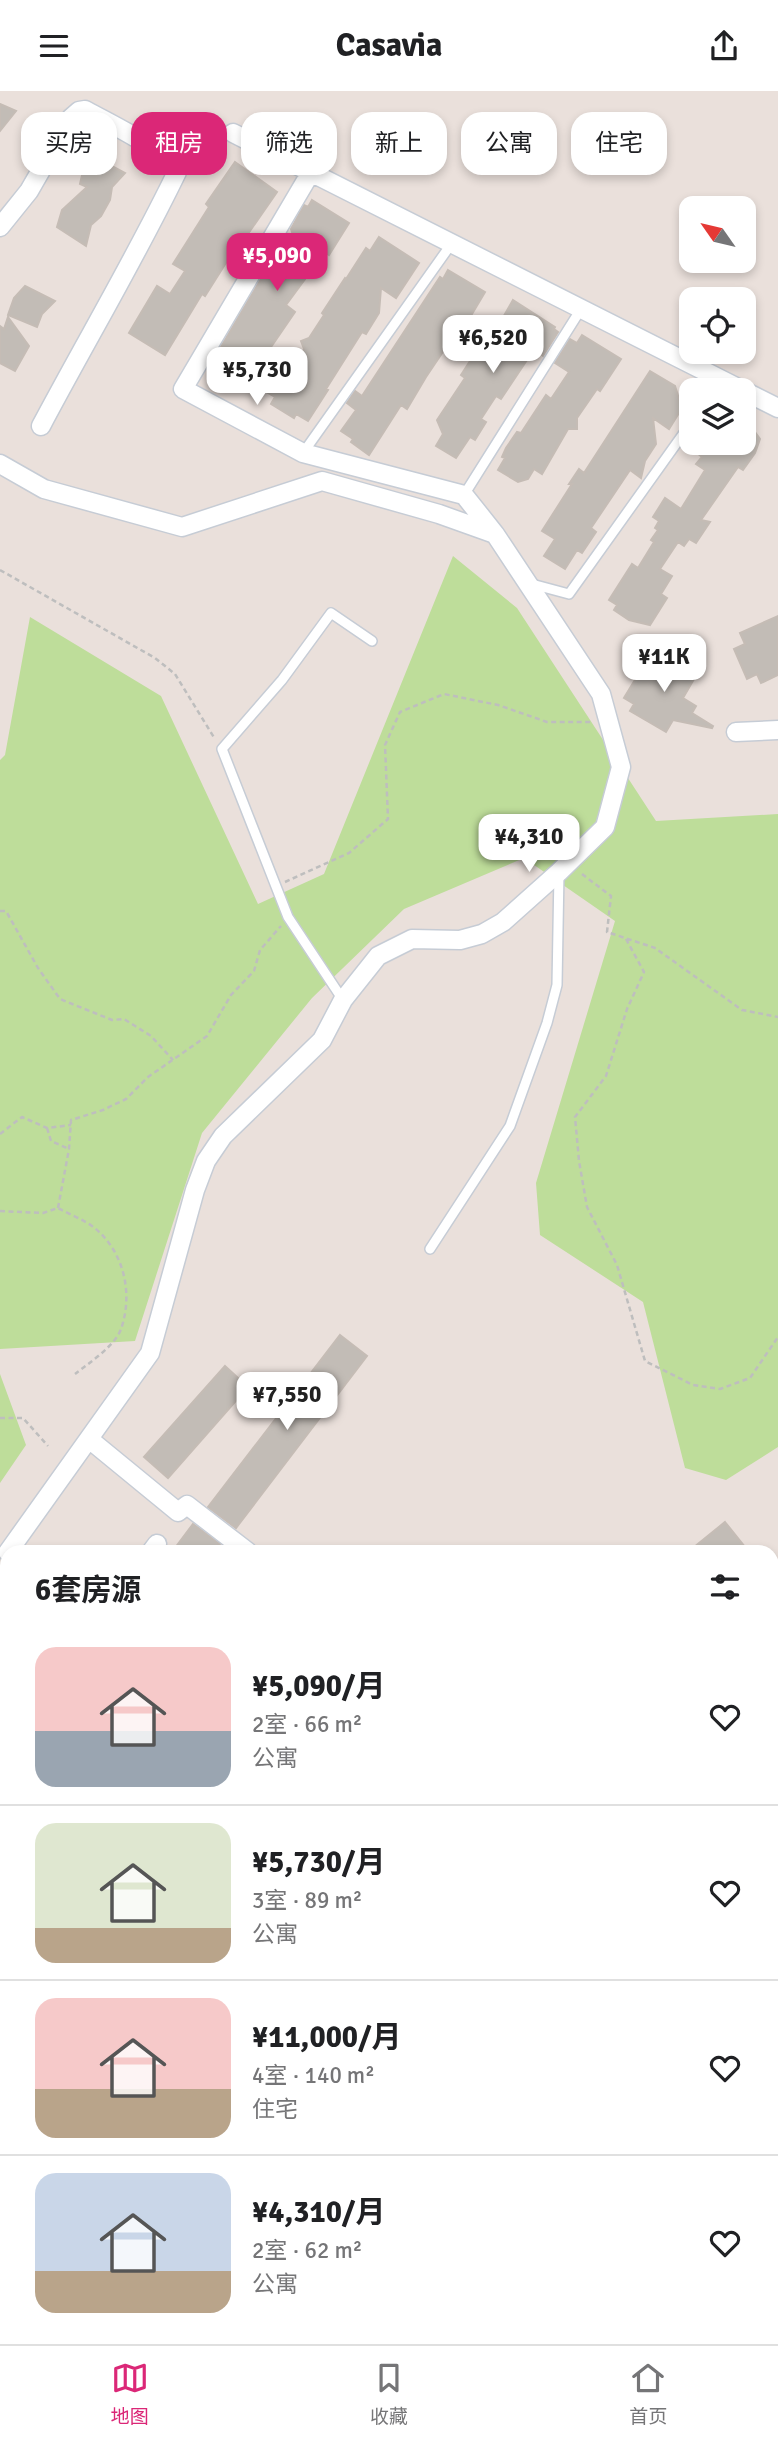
<!DOCTYPE html>
<html lang="zh">
<head>
<meta charset="utf-8">
<style>
  :root { --surface:#fff; --page:#f6f6f6; --text:#202124; --muted:#757577; --line:#e0e0e0; --accent:#db2777 }
  body { margin:0; font-family:Signika,"Noto Sans SC",sans-serif; background:var(--page); color:var(--text); height:100vh; display:flex; flex-direction:column; font-size:26px; white-space:nowrap }
  * { box-sizing:border-box; margin:0 }
  p { font-size:23px; color:var(--muted) }
  .icon { flex:none; width:38px; height:38px; fill:none; stroke:currentColor; stroke-width:2; stroke-linecap:round; stroke-linejoin:round }
  .map { position:relative; flex:1; overflow:hidden }
  .drawer { position:absolute; left:0px; top:1454px; width:779px; height:800px; display:flex; flex-direction:column; background:var(--surface); border-radius:21px 21px 0 0; box-shadow:0 4px 10px #0003 }
  .drawer>* { flex:none }
  .banner { position:absolute; left:21px; top:21px; width:737px; height:63px; display:flex; gap:14px }
  .needle { width:46px; rotate:304deg }
  .fabs { position:absolute; left:679px; top:105px; display:grid; gap:14px }
  .fabs a { display:grid; place-items:center; width:77px; height:77px; border-radius:14px; background:var(--surface); box-shadow:0 4px 10px #0003; font-size:35px }
  .price { position:absolute; translate:-50% -60px; padding:0 16px; border-radius:14px; background:#fff; color:#222; font-size:23px; line-height:46px; filter:drop-shadow(0 2px 4px #0008) }
  .price::after { content:''; position:absolute; left:50%; top:42px; width:21px; height:16px; margin-left:-10px; background:inherit; clip-path:polygon(0 0,100% 0,50% 100%) }
  .price.on { background:var(--accent); color:#fff }
  ul { padding:0; list-style:none }
  li { display:flex; align-items:center; gap:21px; height:175px; padding:0 35px }
  li+li { border-top:2px solid var(--line) }
  li span { display:grid; place-items:center; flex:none; width:196px; height:140px; border-radius:21px; color:#555 }
  li>.icon { margin-inline-start:auto }
  span .icon { width:84px; height:84px; fill:#fffc; stroke-width:1 }
  li b { font-size:30px }
  h2 { display:flex; justify-content:space-between; align-items:center; height:84px; padding:0 35px; font-size:30px }
  .chip { padding:0 24px; border-radius:21px; background:var(--surface); box-shadow:0 4px 10px #0003; font-size:24px; line-height:63px }
  .chip.on { background:var(--accent); color:#fff }
  header { display:flex; justify-content:space-between; align-items:center; height:91px; padding:0 35px; background:var(--surface); font-size:32px; font-weight:700 }
  .tab-bar { display:flex; justify-content:space-around; align-items:center; height:98px; border-top:2px solid var(--line); background:var(--surface); font-size:19px; color:var(--muted) }
  .tab-bar a { display:grid; justify-items:center; gap:4px }
  .tab-bar .on { color:var(--accent) }
  .map>svg:first-child { display:block }
</style>
</head>
<body>
<header><svg class="icon" aria-label="menu" viewBox="0 0 24 24"><path d="M4 6h16M4 12h16M4 18h16"/></svg>Casavia<svg class="icon" aria-label="share" viewBox="0 0 24 24"><path d="M12 15V3M7 8l5-5 5 5M5 13v7h14v-7"/></svg></header>
<div class="map">
<svg width="778" height="2253" viewBox="0 0 778 2253">
  <rect width="100%" height="100%" fill="#eae0db"/>
  <path fill="#bedd9a" d="M453,465L517,517L656,730L778,723V1356L726,1389L685,1377L643,1211L540,1144L536,1092L615,830L524,767L404,818L312,907L202,1042L135,1250L0,1258V669L5,664L30,526L161,605L258,813L324,783Z
    M0,1283L26,1354L0,1392Z"/>
  <path fill="#d2e496" d="M778,1709V1859L772,1851V1714Z"/>
  <path fill="#c2bcb6" stroke="#c5bcb5" stroke-width="2" d="M0,13L16,20L0,40Z
    M95,66L125,82L112,96L110,109L101,125L91,134L86,155L57,136L62,119L87,96L80,93L83,80Z
    M235,71L277,101L243,150L241,148L205,205L202,203L165,264L129,242L157,195L170,203L185,180L173,173L209,116L206,113Z
    M312,109L349,132L329,164L325,161L286,214L295,221L269,259L264,256L233,299L208,278L265,181L277,165L280,167L294,147L291,138L304,114L308,116Z
    M379,146L419,172L396,207L381,197L379,222L366,243L362,241L326,298L328,299L308,330L296,323L294,327L271,313L275,306L268,302L282,280L288,275L292,277L304,258L301,250L309,247L324,224L322,222L345,187L346,188L366,157L370,160Z
    M448,179L485,201L466,233L463,231L426,286L407,318L401,314L369,364L351,351L353,348L341,340L356,319L347,312L355,300L362,305L440,186L443,188Z
    M25,195L55,210L42,223L37,236L8,224L14,207Z
    M513,209L555,236L554,238L558,241L543,265L539,261L534,268L529,266L501,308L496,305L481,328L486,331L475,349L470,346L456,367L436,355L443,343L437,329L465,287L461,284L481,253L486,256Z
    M8,226L29,255L15,280L0,272V235L4,238Z
    M582,244L621,268L600,300L597,298L577,327V338H568L542,383L534,378L528,388L518,391L498,379L505,367L502,366L506,357L517,341L521,342L546,304L551,308L569,281L555,272L570,248L577,252Z
    M650,280L675,295L682,317L669,338L653,327L656,353L645,370L641,387L630,379L591,437L596,441L582,462L577,459L565,478L544,465L555,448L542,440L572,393H569L579,378L584,382Z
    M744,326L760,348L755,362L743,379L738,376L701,429L710,431L696,452L689,448L684,455L678,451L660,478L672,485L661,503L667,507L650,534L629,529L614,519L617,514L609,509L632,473L638,477L654,451L651,449L658,439L655,437L659,430L653,426L665,407L681,418L705,379L696,373L702,366L696,361L703,352H744Z
    M778,525V584L761,592L757,583L747,588L734,558L745,553L740,542Z
    M664,561L698,581L683,607L696,615L692,622L713,635L712,637L673,629L666,641L630,620L634,613L624,607L647,569L656,574Z
    M340,1244L367,1265L236,1437L208,1416Z
    M225,1275L248,1296L168,1387L144,1366Z
    M725,1431L749,1461H688Z
    M193,1433L220,1453L214,1461H172Z"/>
  <g fill="none" stroke-linecap="round" stroke-linejoin="round">
    <defs>
      <path id="lane" d="M303,362L452,152
        M464,404L581,218
        M528,492L569,503L691,332
        M343,909L288,826L222,658L282,589L331,522L372,550
        M430,1158L510,1035L547,932L557,894L559,781
        M0,1820L7,1810
        M0,2139L7,2129
        M282,2253L286,2247"/>
      <path id="street" d="M233,42L742,299
        M311,81L183,298L303,362L464,404L495,443
        M0,136L29,100L71,27L79,20L85,19C105,30 172,62 177,81C135,168 86,250 41,335
        M744,300L778,317
        M0,373L44,398L182,436L322,390L439,423L495,443L601,603L621,676L605,736L559,781L503,831L482,843L460,849L412,848L378,865L343,909L322,949L223,1045L206,1070L195,1099L150,1262L8,1461
        M736,641L778,639
        M89,1348L178,1421L187,1414L248,1461
        M151,1461L157,1453
        M772,1592L778,1587
        M0,1704L7,1691
        M0,1768L7,1769
        M772,1936L778,1941
        M772,2043L778,2047"/>
    </defs>
    <use href="#lane" stroke="#c6ccd5" stroke-width="12"/>
    <use href="#street" stroke="#c6ccd5" stroke-width="21"/>
    <path stroke="#bebebe" stroke-width="2.5" stroke-dasharray="5 3.5" stroke-linecap="butt" d="M0,479L155,567L175,583L215,648
      M582,783L611,805L607,841L655,857L742,919L778,926
      M285,791L349,762L388,728L385,654L400,621L444,603L498,614L547,631H591
      M0,820H6L38,877L60,908L112,929L124,928L151,945L173,969
      M626,848L644,881L627,918L606,985L575,1026L579,1070L587,1116L617,1174L645,1270L693,1294L720,1298L750,1287L778,1246
      M47,1037L51,1050L69,1058
      M0,1043L22,1026L47,1037L71,1034
      M58,1117L69,1058L71,1029L103,1019L126,1008L148,986L207,945L231,904L254,880L260,859L281,835
      M0,1120L43,1122L58,1117C69,1123 82,1128 92,1135C123,1158 134,1201 121,1238C115,1255 89,1272 75,1283
      M0,1327H23L48,1355"/>
    <use href="#lane" stroke="#fff" stroke-width="9"/>
    <use href="#street" stroke="#fff" stroke-width="18"/>
  </g>
</svg>
<div class="fabs">
<a><svg class="needle" viewBox="-14 -14 28 28"><path d="M0-13l5 13h-10z" fill="#e53935"/><path d="M0 13l5-13h-10z" fill="#757577"/></svg></a>
<a><svg class="icon" aria-label="locate" viewBox="0 0 24 24"><circle cx="12" cy="12" r="6"/><path d="M12 2v4M12 18v4M2 12h4M18 12h4"/></svg></a>
<a><svg class="icon" aria-label="layers" viewBox="0 0 24 24"><path d="M12 4l9 5-9 5-9-5zM3 14l9 5 9-5"/></svg></a>
</div>
<b class="price on" style="left:277px;top:202px">¥5,090</b>
<b class="price" style="left:493px;top:284px">¥6,520</b>
<b class="price" style="left:257px;top:316px">¥5,730</b>
<b class="price" style="left:664px;top:603px">¥11K</b>
<b class="price" style="left:529px;top:783px">¥4,310</b>
<b class="price" style="left:287px;top:1341px">¥7,550</b>
<div class="banner">
<a class="chip">买房</a>
<a class="chip on">租房</a>
<a class="chip">筛选</a>
<a class="chip">新上</a>
<a class="chip">公寓</a>
<a class="chip">住宅</a>
</div>
<section class="drawer">
<h2>6套房源<svg class="icon" aria-label="filters" viewBox="0 0 24 24"><path d="M4 7h16M4 17h16"/><circle cx="9" cy="7" r="2"/><circle cx="15" cy="17" r="2"/></svg></h2>
<ul>
<li><span style="background:linear-gradient(#f6c9c9 60%,#9aa5b1 0)"><svg class="icon" aria-label="home" viewBox="0 0 24 24"><path d="M3 11l9-7 9 7M6 9v11h12V9"/></svg></span><div><b>¥5,090/月</b><p>2室 · 66 m²</p><p>公寓</p></div><svg class="icon" aria-label="heart" viewBox="0 0 24 24"><path d="M12 20l-8-8c-3-5 5-10 8-4 3-6 11-1 8 4z"/></svg></li>
<li><span style="background:linear-gradient(#dfe7d0 75%,#b9a48a 0)"><svg class="icon" aria-label="home" viewBox="0 0 24 24"><path d="M3 11l9-7 9 7M6 9v11h12V9"/></svg></span><div><b>¥5,730/月</b><p>3室 · 89 m²</p><p>公寓</p></div><svg class="icon" aria-label="heart" viewBox="0 0 24 24"><path d="M12 20l-8-8c-3-5 5-10 8-4 3-6 11-1 8 4z"/></svg></li>
<li><span style="background:linear-gradient(#f6c9c9 65%,#b9a48a 0)"><svg class="icon" aria-label="home" viewBox="0 0 24 24"><path d="M3 11l9-7 9 7M6 9v11h12V9"/></svg></span><div><b>¥11,000/月</b><p>4室 · 140 m²</p><p>住宅</p></div><svg class="icon" aria-label="heart" viewBox="0 0 24 24"><path d="M12 20l-8-8c-3-5 5-10 8-4 3-6 11-1 8 4z"/></svg></li>
<li><span style="background:linear-gradient(#c9d6e8 70%,#b9a48a 0)"><svg class="icon" aria-label="home" viewBox="0 0 24 24"><path d="M3 11l9-7 9 7M6 9v11h12V9"/></svg></span><div><b>¥4,310/月</b><p>2室 · 62 m²</p><p>公寓</p></div><svg class="icon" aria-label="heart" viewBox="0 0 24 24"><path d="M12 20l-8-8c-3-5 5-10 8-4 3-6 11-1 8 4z"/></svg></li>
</ul>
</section>
</div>
<nav class="tab-bar">
<a class="on"><svg class="icon" aria-label="map" viewBox="0 0 24 24"><path d="M3 6l6-2 6 2 6-2v14l-6 2-6-2-6 2zM9 4v14M15 6v14"/></svg>地图</a>
<a><svg class="icon" aria-label="saved" viewBox="0 0 24 24"><path d="M7 4h10v16l-5-4-5 4z"/></svg>收藏</a>
<a><svg class="icon" aria-label="home" viewBox="0 0 24 24"><path d="M3 11l9-7 9 7M6 9v11h12V9"/></svg>首页</a>
</nav>
</body>
</html>
